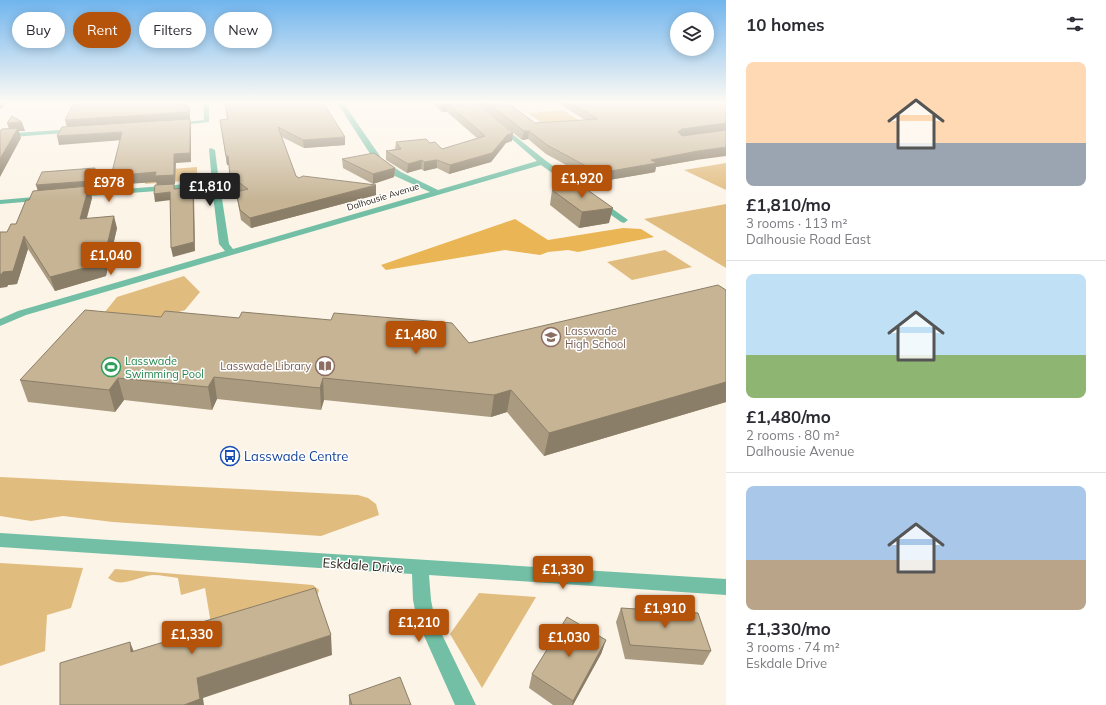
<!DOCTYPE html>
<html lang="en">
<head>
<meta charset="utf-8">
<style>
  :root { --surface:#fff; --page:#f2f2f3; --text:#2b2b33; --muted:#7c7c81; --line:#e1e1e2; --accent:#b45309 }
  body { margin:0; font-family:Mulish,sans-serif; background:var(--page); color:var(--text); height:100vh; display:flex; flex-direction:column; font-size:15px; white-space:nowrap }
  * { box-sizing:border-box; margin:0 }
  p { font-size:13px; color:var(--muted) }
  .icon { flex:none; width:22px; height:22px; fill:none; stroke:currentColor; stroke-width:2; stroke-linecap:round; stroke-linejoin:round }
  .map { position:relative; flex:1; overflow:hidden }
  .sheet { display:flex; flex-direction:column; background:var(--surface); width:380px }
  .sheet>* { flex:none }
  .banner { position:absolute; left:12px; top:12px; width:380px; height:36px; display:flex; gap:8px }
  .buttons { position:absolute; left:670px; top:12px; display:grid; gap:8px }
  .buttons a { display:grid; place-items:center; width:44px; height:44px; border-radius:50%; background:var(--surface); box-shadow:0 2px 10px #0003; font-size:20px }
  .price { position:absolute; translate:-50% -34px; padding:0 9px; border-radius:4px; background:var(--accent); color:#fff; font-size:13px; line-height:26px; filter:drop-shadow(0 1px 2px #0008) }
  .price::after { content:''; position:absolute; left:50%; top:24px; width:12px; height:9px; margin-left:-6px; background:inherit; clip-path:polygon(0 0,100% 0,50% 100%) }
  .price.active { background:#222; color:#fff }
  ul { padding:0; list-style:none }
  li { display:grid; align-content:center; gap:8px; height:212px; padding:0 20px }
  li+li { border-top:1px solid var(--line) }
  li span { display:grid; place-items:center; height:124px; border-radius:8px; color:#555 }
  li>.icon { margin-inline-start:auto }
  span .icon { width:72px; height:72px; fill:#fffc; stroke-width:1 }
  li b { font-size:17px }
  h2 { display:flex; justify-content:space-between; align-items:center; height:48px; padding:0 20px; font-size:17px }
  .tag { padding:0 14px; border-radius:18px; background:var(--surface); box-shadow:0 2px 10px #0003; font-size:14px; line-height:36px }
  .tag.active { background:var(--accent); color:#fff }
  main { display:flex; flex:1; min-height:0 }
  .map>svg:first-child { display:block }
</style>
</head>
<body>
<main>
<div class="map">
<svg width="726" height="705" viewBox="0 0 726 705">
  <rect width="100%" height="100%" fill="#fcf4e7"/>
  <path fill="#e1bc7f" d="M563,110L586,125L549,128L528,113Z
    M726,163V190L684,170Z
    M197,167V180L145,184L147,171Z
    M726,204V268L644,219Z
    M665,250L692,267L632,280L607,262Z
    M184,276L200,292L185,310L135,326L96,323L117,297Z
    M0,477L358,495L368,498L376,504L379,515L321,536L113,522L63,516L31,521L0,516Z
    M0,563L83,568L71,608L47,615L45,651L0,666Z
    M115,569L313,585L319,590L317,596L212,630L205,588L181,595L178,578C170,577 161,575 153,575C137,576 123,589 108,578Z
    M479,593L536,597L482,688L450,634Z"/>
  <path fill="#e9b555" d="M515,219L548,240L623,228L641,229L654,237L578,252L568,250L548,252L540,255L505,250L386,270L381,265Z"/>
  <g fill="none" stroke-linecap="round" stroke-linejoin="round">
    <path fill="#72bfa6" fill-rule="evenodd" d="M203,101H209V122L173,126V124L175,123L204,120Z
      M336,101H342L382,159L401,172L438,190L537,161L498,127L497,126L500,124L545,160L628,220L624,223L621,222L541,165L26,315L0,326V319L18,311L225,251L219,244L212,187L75,197L71,195L75,193L212,182L209,149L211,148L215,150L219,182L221,184L220,186L229,244L233,249L430,192L395,176L376,163Z
      M75,129L78,131L77,132L0,138V134Z
      M45,196L49,198L48,200L0,204V200Z
      M0,533L726,579V595L429,575L431,600L435,620L476,705H455L417,620L413,600L412,574L0,547Z"/>
    <path fill="#22836a" fill-rule="evenodd" d="M1,101H7L2,108L0,109Z"/>
  </g>
  <path fill="#aa9b80" d="M224,101L345,145L304,148L282,137L296,176L299,178L376,195L251,228L241,220L236,192L239,191L231,185L229,165H227L220,120L227,119Z
    M430,101H474L512,141L506,143L491,162L449,174L437,168L424,171L421,169L407,173L386,160V151L395,149L396,142L430,143L442,149L477,138L447,112H442Z
    M475,101H505L535,123L585,120L555,101H726L696,160L656,167L655,172L650,173L597,182L546,154L528,139L522,140Z
    M342,159L395,168L394,177L373,184L343,168Z
    M97,177L94,191H90L92,198L87,218L117,228L106,276L55,291L28,249L17,284L8,285L7,287V232L16,224L29,200L38,190Z
    M552,190L609,223L579,228L550,205Z
    M726,290V402L544,456L507,412L491,417L324,400L321,410L217,399L212,410L124,400L115,412L28,402L20,380L161,317L469,343Z
    M621,608L711,651L703,665L625,659L616,622Z
    M606,640L601,654L573,705H553L529,688L532,674Z
    M349,695L411,705H349Z"/>
  <path fill="#8b7e68" d="M186,101L187,112L189,107L190,115V119L191,126V162L176,163L175,184H174L175,191L174,189L157,185L156,182L113,185L111,176L174,154L190,119L67,128L65,120Z
    M448,104L447,112H442L443,105Z
    M22,122L25,131H19L21,138L0,177V159L10,132L7,123Z
    M726,123V130L676,141L678,132L682,129Z
    M524,131H529L528,139L522,140Z
    M122,132L123,140L59,145L57,136Z
    M513,133L512,141L506,143L491,162L449,174L450,165L507,135Z
    M345,137V145L304,148L303,140Z
    M726,147V156L696,160L656,167L655,172L650,173L597,182L599,173L651,160L698,151Z
    M226,156H228L229,165H227Z
    M422,160L421,169L407,173L408,164Z
    M437,160V168L424,171V162Z
    M95,168L97,177L94,191H90L92,198L83,231L39,195L36,185Z
    M395,168L394,177L373,184V174Z
    M376,185V195L251,228L250,218Z
    M193,187L194,195L195,251L173,257L171,248Z
    M170,192L171,200L155,202L154,194Z
    M613,208L609,223L579,228L582,212Z
    M114,216L117,228L106,276L55,291L50,277Z
    M24,236L28,249L17,284L8,285L7,287L0,288V274Z
    M214,377L217,399L212,410L208,387Z
    M118,378L124,400L115,412L109,390Z
    M323,378L324,400L321,410L320,388Z
    M726,382V402L544,456L549,433Z
    M511,390L507,412L491,417L494,395Z
    M331,635L332,655L203,698L204,705H184L197,678Z
    M606,640L601,654L573,705H572L573,701Z
    M130,642L138,662L131,652Z"/>
  <path fill="#c6b495" stroke="#8b7e68" d="M75,101H186V107H189V112L65,120Z
    M225,101H322L345,137L303,140L278,127L296,176L299,178L303,176L376,185L250,218L240,210L236,192L248,189L230,176L228,156H226L220,120L228,119Z
    M439,101H474L513,133L507,135L492,153L450,165L437,160L424,162L422,160L408,164L386,151L401,149L396,142L426,139L430,143L435,142L442,149L485,136L448,104L443,105Z
    M485,101H505L535,123L598,119L568,101H726V123L682,129L678,132L682,136L726,130V147L698,151L651,160L657,163L599,173L547,145L529,131H524Z
    M12,116L22,122L7,123Z
    M190,119V153L174,154V175L155,176L156,172L111,176L122,132L57,136L62,127Z
    M18,128L0,159V131L2,129Z
    M374,153L395,168L373,174L342,159Z
    M95,168L91,181L36,185L42,172Z
    M174,184V189L193,187L194,242L171,248L170,192L154,194L155,185Z
    M89,186L80,219L114,216L103,263L50,277L24,236L13,271L3,272L2,274H0V232H7L11,224H16L26,200H29L33,191Z
    M582,186L613,208L582,212L552,190Z
    M718,285L726,290V382L549,433L511,390L494,395L323,378L320,388L214,377L208,387L118,378L109,390L20,380L85,310L161,317L165,311L239,318L242,312L331,320L334,313L452,323L469,343Z
    M315,588L331,635L197,678L200,699L184,705H60V663L130,642L131,652L190,634L189,626Z
    M621,608L698,613L711,651L630,645Z
    M567,617L606,640L573,701L532,674Z
    M400,677L411,705H352L349,695Z"/>
  <linearGradient id="sky" x2="0" y2="1"><stop stop-color="#70b5ee"/><stop offset="0.51" stop-color="#fefaf4"/><stop offset="1" stop-color="#fefaf4" stop-opacity="0"/></linearGradient>
  <rect width="726" height="200" fill="url(#sky)"/>
  <defs>
    <symbol id="school-ring" viewBox="-11 -11 22 22"><circle r="9.5" fill="#fff" stroke="#8d6e63" stroke-width="1.5"/><path d="M0-5L7-2L0 1L-7-2ZM-4 1L0 2.5L4 1V4Q0 6-4 4Z" fill="#8d6e63"/></symbol>
    <symbol id="library-ring" viewBox="-11 -11 22 22"><circle r="9.5" fill="#fff" stroke="#8d6e63" stroke-width="1.5"/><path d="M-6-4Q-3-5.5-.7-3.5V5Q-3 3-6 4ZM6-4Q3-5.5 .7-3.5V5Q3 3 6 4Z" fill="#8d6e63"/></symbol>
    <symbol id="stadium-ring" viewBox="-11 -11 22 22"><circle r="9.5" fill="#fff" stroke="#2e9e5b" stroke-width="1.5"/><path d="M0-5a6.5 5 0 1 0 0 10a6.5 5 0 1 0 0-10ZM-3.5-1.8h7v3.6h-7Z" fill="#2e9e5b"/></symbol>
    <symbol id="bus-ring" viewBox="-11 -11 22 22"><circle r="9.5" fill="#fff" stroke="#1a4fb4" stroke-width="1.5"/><path d="M-5-6H5V4H4V6H2V4H-2V6H-4V4H-5ZM-3.5-4V0h7V-4ZM-3.5 1.2v1.5H-2V1.2ZM2 1.2v1.5H3.5V1.2Z" fill="#1a4fb4"/></symbol>
  </defs>
  <g fill-rule="evenodd">
    <use href="#school-ring" x="540" y="326" width="22" height="22"/>
    <use href="#library-ring" x="314" y="355" width="22" height="22"/>
    <use href="#stadium-ring" x="100" y="356" width="22" height="22"/>
    <use href="#bus-ring" x="219" y="445" width="22" height="22"/>
  </g>
  <g text-anchor="middle" stroke-width="3" stroke-linejoin="round" paint-order="stroke">
    <g font-size="9" fill="#2b2317" stroke="#fff">
      <text transform="translate(383 197) rotate(-17)" y="3">Dalhousie Avenue</text>
    </g>
    <g font-size="11" fill="#785e54" stroke="#fff" text-anchor="start">
      <text x="565" y="335">Lasswade<tspan x="565" dy="13">High School</tspan></text>
      <text x="311" y="370" text-anchor="end">Lasswade Library</text>
    </g>
    <g font-size="11" fill="#27864d" stroke="#fff" text-anchor="start">
      <text x="125" y="365">Lasswade<tspan x="125" dy="13">Swimming Pool</tspan></text>
    </g>
    <g font-size="13" fill="#164399" stroke="#fff" text-anchor="start">
      <text x="244" y="461">Lasswade Centre</text>
    </g>
    <g font-size="13" fill="#2b2317" stroke="#fff">
      <text transform="translate(363 565) rotate(4)" y="5">Eskdale Drive</text>
    </g>
  </g>
</svg>
<div class="buttons">
<a><svg class="icon" aria-label="layers" viewBox="0 0 24 24"><path d="M12 4l9 5-9 5-9-5zM3 14l9 5 9-5"/></svg></a>
</div>
<b class="price" style="left:582px;top:199px">£1,920</b>
<b class="price" style="left:109px;top:203px">£978</b>
<b class="price active" style="left:210px;top:207px">£1,810</b>
<b class="price" style="left:111px;top:276px">£1,040</b>
<b class="price" style="left:416px;top:355px">£1,480</b>
<b class="price" style="left:563px;top:590px">£1,330</b>
<b class="price" style="left:665px;top:629px">£1,910</b>
<b class="price" style="left:419px;top:643px">£1,210</b>
<b class="price" style="left:192px;top:655px">£1,330</b>
<b class="price" style="left:569px;top:658px">£1,030</b>
<div class="banner">
<a class="tag">Buy</a>
<a class="tag active">Rent</a>
<a class="tag">Filters</a>
<a class="tag">New</a>
</div>
</div>
<section class="sheet">
<h2>10 homes<svg class="icon" aria-label="filters" viewBox="0 0 24 24"><path d="M4 7h16M4 17h16"/><circle cx="9" cy="7" r="2"/><circle cx="15" cy="17" r="2"/></svg></h2>
<ul>
<li><span style="background:linear-gradient(#ffd9b3 65%,#9aa5b1 0)"><svg class="icon" aria-label="home" viewBox="0 0 24 24"><path d="M3 11l9-7 9 7M6 9v11h12V9"/></svg></span><div><b>£1,810/mo</b><p>3 rooms · 113 m²</p><p>Dalhousie Road East</p></div></li>
<li><span style="background:linear-gradient(#bfe0f5 65%,#8fb573 0)"><svg class="icon" aria-label="home" viewBox="0 0 24 24"><path d="M3 11l9-7 9 7M6 9v11h12V9"/></svg></span><div><b>£1,480/mo</b><p>2 rooms · 80 m²</p><p>Dalhousie Avenue</p></div></li>
<li><span style="background:linear-gradient(#a9c7e8 60%,#b9a48a 0)"><svg class="icon" aria-label="home" viewBox="0 0 24 24"><path d="M3 11l9-7 9 7M6 9v11h12V9"/></svg></span><div><b>£1,330/mo</b><p>3 rooms · 74 m²</p><p>Eskdale Drive</p></div></li>
</ul>
</section>
</main>
</body>
</html>
